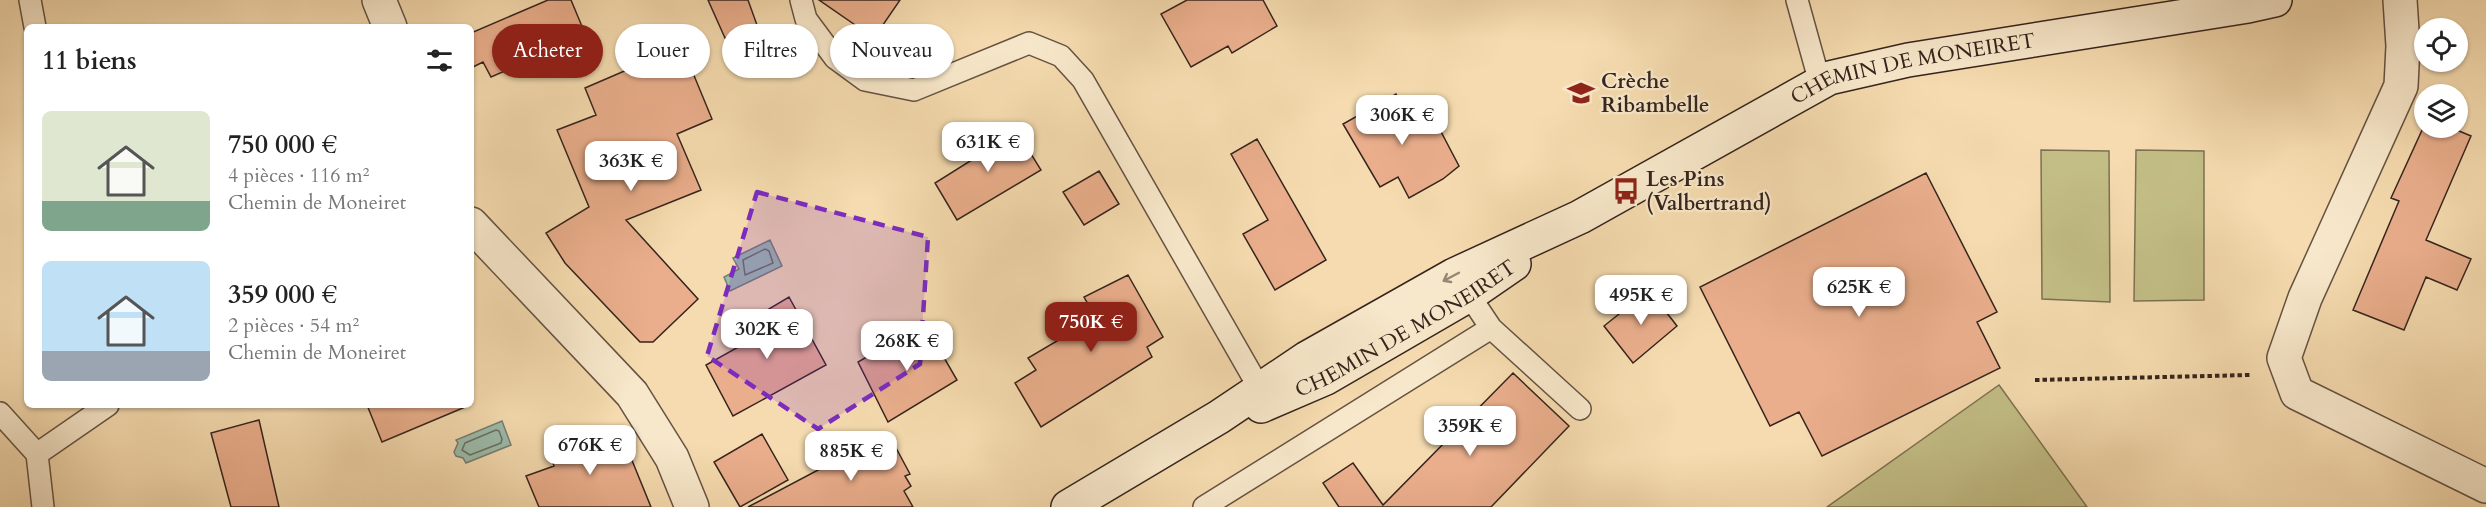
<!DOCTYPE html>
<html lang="fr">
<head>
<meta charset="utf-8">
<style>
  :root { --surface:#fff; --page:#f6f6f6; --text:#222; --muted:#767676; --accent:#8f2418 }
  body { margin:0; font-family:Cardo,serif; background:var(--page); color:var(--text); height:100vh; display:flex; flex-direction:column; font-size:22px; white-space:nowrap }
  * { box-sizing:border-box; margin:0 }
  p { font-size:20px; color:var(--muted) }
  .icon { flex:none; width:33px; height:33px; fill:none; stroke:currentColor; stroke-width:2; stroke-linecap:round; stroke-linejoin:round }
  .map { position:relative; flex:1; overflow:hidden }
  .side { position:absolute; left:24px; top:24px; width:450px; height:384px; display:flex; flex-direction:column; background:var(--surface); border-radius:9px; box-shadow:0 2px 4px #0004 }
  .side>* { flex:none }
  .top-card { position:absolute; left:492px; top:24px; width:570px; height:54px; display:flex; gap:12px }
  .buttons { position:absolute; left:2414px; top:18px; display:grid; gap:12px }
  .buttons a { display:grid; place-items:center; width:54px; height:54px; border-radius:50%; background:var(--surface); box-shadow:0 2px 4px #0004; font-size:30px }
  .price { position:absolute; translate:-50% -51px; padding:0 14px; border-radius:12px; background:#fff; color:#222; font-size:20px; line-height:39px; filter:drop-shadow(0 2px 3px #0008) }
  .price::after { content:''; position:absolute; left:50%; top:36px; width:18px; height:14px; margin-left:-9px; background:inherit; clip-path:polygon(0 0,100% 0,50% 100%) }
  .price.active { background:var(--accent); color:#fff }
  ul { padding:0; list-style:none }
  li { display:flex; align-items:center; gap:18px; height:150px; padding:0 18px }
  li span { display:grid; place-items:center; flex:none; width:168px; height:120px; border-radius:9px; color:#555 }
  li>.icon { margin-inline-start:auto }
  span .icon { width:72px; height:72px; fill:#fffc; stroke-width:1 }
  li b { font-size:26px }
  h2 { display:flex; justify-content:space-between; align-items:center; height:72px; padding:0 18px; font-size:26px }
  .chip { padding:0 21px; border-radius:27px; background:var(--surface); box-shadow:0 2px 4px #0004; font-size:21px; line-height:54px }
  .chip.active { background:var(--accent); color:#fff }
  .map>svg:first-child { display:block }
</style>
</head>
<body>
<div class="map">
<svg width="2486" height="507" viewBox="0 0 2486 507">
  <rect width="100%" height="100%" fill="#f5dbaf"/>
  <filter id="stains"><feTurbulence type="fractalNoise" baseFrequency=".00333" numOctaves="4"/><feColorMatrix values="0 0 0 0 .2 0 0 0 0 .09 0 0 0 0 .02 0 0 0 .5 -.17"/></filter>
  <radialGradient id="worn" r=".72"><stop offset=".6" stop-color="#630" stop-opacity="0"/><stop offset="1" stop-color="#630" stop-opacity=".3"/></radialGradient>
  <path fill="#c3be86" stroke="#7c7152" stroke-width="1.5" d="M2041,150L2109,151L2110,302L2042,299Z
    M2136,150L2204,151V300L2134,301Z
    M1999,385L2087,507H1827Z"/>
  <path fill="#9cbbab" stroke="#737f72" stroke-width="1.5" d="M770,240L782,266L730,291L724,277L739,269L733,258Z
    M502,421L511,445L466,463L463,458L456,456L454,452L458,443L456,440Z"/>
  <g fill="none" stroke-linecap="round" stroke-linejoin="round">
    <path stroke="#687064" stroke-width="1.5" d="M765,249L769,251L773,263L745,275L743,260Z
      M496,430L499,431L502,439L501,443L470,455L462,450L465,443Z"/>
  </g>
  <path fill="#eaae8c" stroke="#35241d" stroke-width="1.5" d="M548,0H571L586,36L491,77L483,62L471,68V33Z
    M708,0H748L757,25L725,38Z
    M819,0H900L874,38Z
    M1187,0H1263L1277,26L1232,53L1228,46L1191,67L1161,14Z
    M688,61L712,119L677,134L701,190L626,220L698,299L653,342H640L565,263L546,233L589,207L557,130L596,115L585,88L636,66L640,73L658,66L660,72Z
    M1396,94L1408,117L1428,107L1459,166L1443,179L1409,198L1398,177L1380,187L1343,124Z
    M1013,125L1041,170L957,220L935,183L975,158L971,151Z
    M2423,128H2452L2471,136L2426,240L2471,259L2457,290L2426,277L2404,330L2353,310L2399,201L2391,198Z
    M1257,139L1326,260L1275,290L1243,234L1268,220L1231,154Z
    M1099,171L1119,204L1084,225L1063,192Z
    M1926,173L1997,312L1977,322L2000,368L1822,456L1799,412L1770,426L1700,287Z
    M1128,275L1163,337L1147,347L1152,357L1041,427L1015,383L1036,370L1028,358L1096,318L1084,297Z
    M1649,290L1677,326L1633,363L1604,326Z
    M789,297L826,365L733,416L706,365L767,331L759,315Z
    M924,323L957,380L888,422L858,362Z
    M1513,373L1569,426L1491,507H1339L1323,483L1353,463L1383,505Z
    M367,405H470L382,442Z
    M259,420L279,507H231L211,433Z
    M614,430L629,453L651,507H539L526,476L554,466L549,452Z
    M888,433L910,474L905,476L911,486L904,491L913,507H748Z
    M762,434L788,480L740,507L714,462Z"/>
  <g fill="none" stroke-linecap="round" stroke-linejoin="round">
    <defs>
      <path id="service" d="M30,0L35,27
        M801,0L806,19L835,58L865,80L914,90L1029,43L1061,56L1083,80L1265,398
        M1797,0L1820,83
        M1469,295L1491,328L1580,409
        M0,413L37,454
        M43,507L37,454L108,405
        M1204,507L1491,328"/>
      <path id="minor" d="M379,0L390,27
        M2400,0L2403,46L2401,86L2305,298L2284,358L2297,393L2486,486
        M471,224L632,394L672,458L692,507"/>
      <g id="secondary">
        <path id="s1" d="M1261,406L1326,378L1469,295L1514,264"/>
        <path id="s2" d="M1068,507L1219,417L1307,358L1454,275L1580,217L1829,78L1908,60L2248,6L2275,0"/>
      </g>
    </defs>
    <use href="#service" stroke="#655242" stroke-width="24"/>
    <use href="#minor" stroke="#655242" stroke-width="36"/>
    <use href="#secondary" stroke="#35241d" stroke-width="36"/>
    <path stroke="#35241d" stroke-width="4" stroke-dasharray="4.5 3" stroke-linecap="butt" d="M2035,380L2250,375"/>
    <use href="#service" stroke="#f8e8cb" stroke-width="21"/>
    <use href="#minor" stroke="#f8e8cb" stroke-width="33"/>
    <use href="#secondary" stroke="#f8e8cb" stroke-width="33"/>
  </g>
  <defs><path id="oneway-shaft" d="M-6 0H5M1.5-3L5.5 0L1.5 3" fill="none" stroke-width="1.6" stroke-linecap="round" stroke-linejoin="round" transform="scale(1.5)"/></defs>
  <use stroke="#968674" href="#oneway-shaft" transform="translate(1451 277) rotate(152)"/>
  <path fill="#7b2cbf" fill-opacity="0.2" stroke="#7b2cbf" stroke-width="4.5" stroke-dasharray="12 8" stroke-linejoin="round" d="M757,192L928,237L920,364L818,429L707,356Z"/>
  <defs>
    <symbol id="school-bare" viewBox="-9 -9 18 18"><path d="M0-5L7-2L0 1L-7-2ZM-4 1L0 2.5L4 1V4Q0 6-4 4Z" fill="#8f2418" stroke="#f8e8cb" stroke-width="2.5" paint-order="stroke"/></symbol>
    <symbol id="bus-bare" viewBox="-9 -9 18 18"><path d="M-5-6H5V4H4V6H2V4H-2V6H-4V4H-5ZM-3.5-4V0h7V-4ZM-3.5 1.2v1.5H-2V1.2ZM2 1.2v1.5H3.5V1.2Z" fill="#8f2418" stroke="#f8e8cb" stroke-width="2.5" paint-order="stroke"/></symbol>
  </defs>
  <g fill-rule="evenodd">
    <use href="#school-bare" x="1562" y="74" width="38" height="38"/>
    <use href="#bus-bare" x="1607" y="172" width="38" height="38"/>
  </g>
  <g text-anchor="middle" stroke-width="4.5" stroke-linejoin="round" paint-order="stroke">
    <g font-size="21" fill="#35241d" stroke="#f8e8cb">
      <text dy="7" stroke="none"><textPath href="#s2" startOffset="958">CHEMIN DE MONEIRET</textPath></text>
      <text dy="7" stroke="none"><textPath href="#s1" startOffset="164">CHEMIN DE MONEIRET</textPath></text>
    </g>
    <g font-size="21" font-weight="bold" fill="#35241d" stroke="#f8e8cb" text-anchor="start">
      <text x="1601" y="88">Crèche<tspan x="1601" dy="24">Ribambelle</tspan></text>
      <text x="1646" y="186">Les Pins<tspan x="1646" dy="24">(Valbertrand)</tspan></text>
    </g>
  </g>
  <rect width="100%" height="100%" filter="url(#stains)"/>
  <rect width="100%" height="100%" fill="url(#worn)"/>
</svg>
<div class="buttons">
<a><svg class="icon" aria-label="locate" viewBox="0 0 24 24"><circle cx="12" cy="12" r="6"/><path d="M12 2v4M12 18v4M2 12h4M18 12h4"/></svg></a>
<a><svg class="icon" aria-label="layers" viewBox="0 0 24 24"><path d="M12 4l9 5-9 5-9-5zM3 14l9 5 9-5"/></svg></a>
</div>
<b class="price" style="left:1402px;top:146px">306K €</b>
<b class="price" style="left:988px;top:173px">631K €</b>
<b class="price" style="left:631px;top:192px">363K €</b>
<b class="price" style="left:1859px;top:318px">625K €</b>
<b class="price" style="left:1641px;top:326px">495K €</b>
<b class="price active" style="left:1091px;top:353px">750K €</b>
<b class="price" style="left:767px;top:360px">302K €</b>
<b class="price" style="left:907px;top:372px">268K €</b>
<b class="price" style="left:1470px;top:457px">359K €</b>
<b class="price" style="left:590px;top:476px">676K €</b>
<b class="price" style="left:851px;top:482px">885K €</b>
<div class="top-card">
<a class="chip active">Acheter</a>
<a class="chip">Louer</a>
<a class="chip">Filtres</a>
<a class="chip">Nouveau</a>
</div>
<section class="side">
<h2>11 biens<svg class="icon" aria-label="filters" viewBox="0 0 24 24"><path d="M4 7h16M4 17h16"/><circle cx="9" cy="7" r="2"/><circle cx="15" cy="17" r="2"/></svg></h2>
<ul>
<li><span style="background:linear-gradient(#dfe7d0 75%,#7fa58c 0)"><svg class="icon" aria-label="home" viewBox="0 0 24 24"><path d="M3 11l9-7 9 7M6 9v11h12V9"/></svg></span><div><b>750 000 €</b><p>4 pièces · 116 m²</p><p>Chemin de Moneiret</p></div></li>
<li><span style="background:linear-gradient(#bfe0f5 75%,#9aa5b1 0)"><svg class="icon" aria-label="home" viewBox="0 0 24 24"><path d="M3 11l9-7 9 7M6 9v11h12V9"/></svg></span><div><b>359 000 €</b><p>2 pièces · 54 m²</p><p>Chemin de Moneiret</p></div></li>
</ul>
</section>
</div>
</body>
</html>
